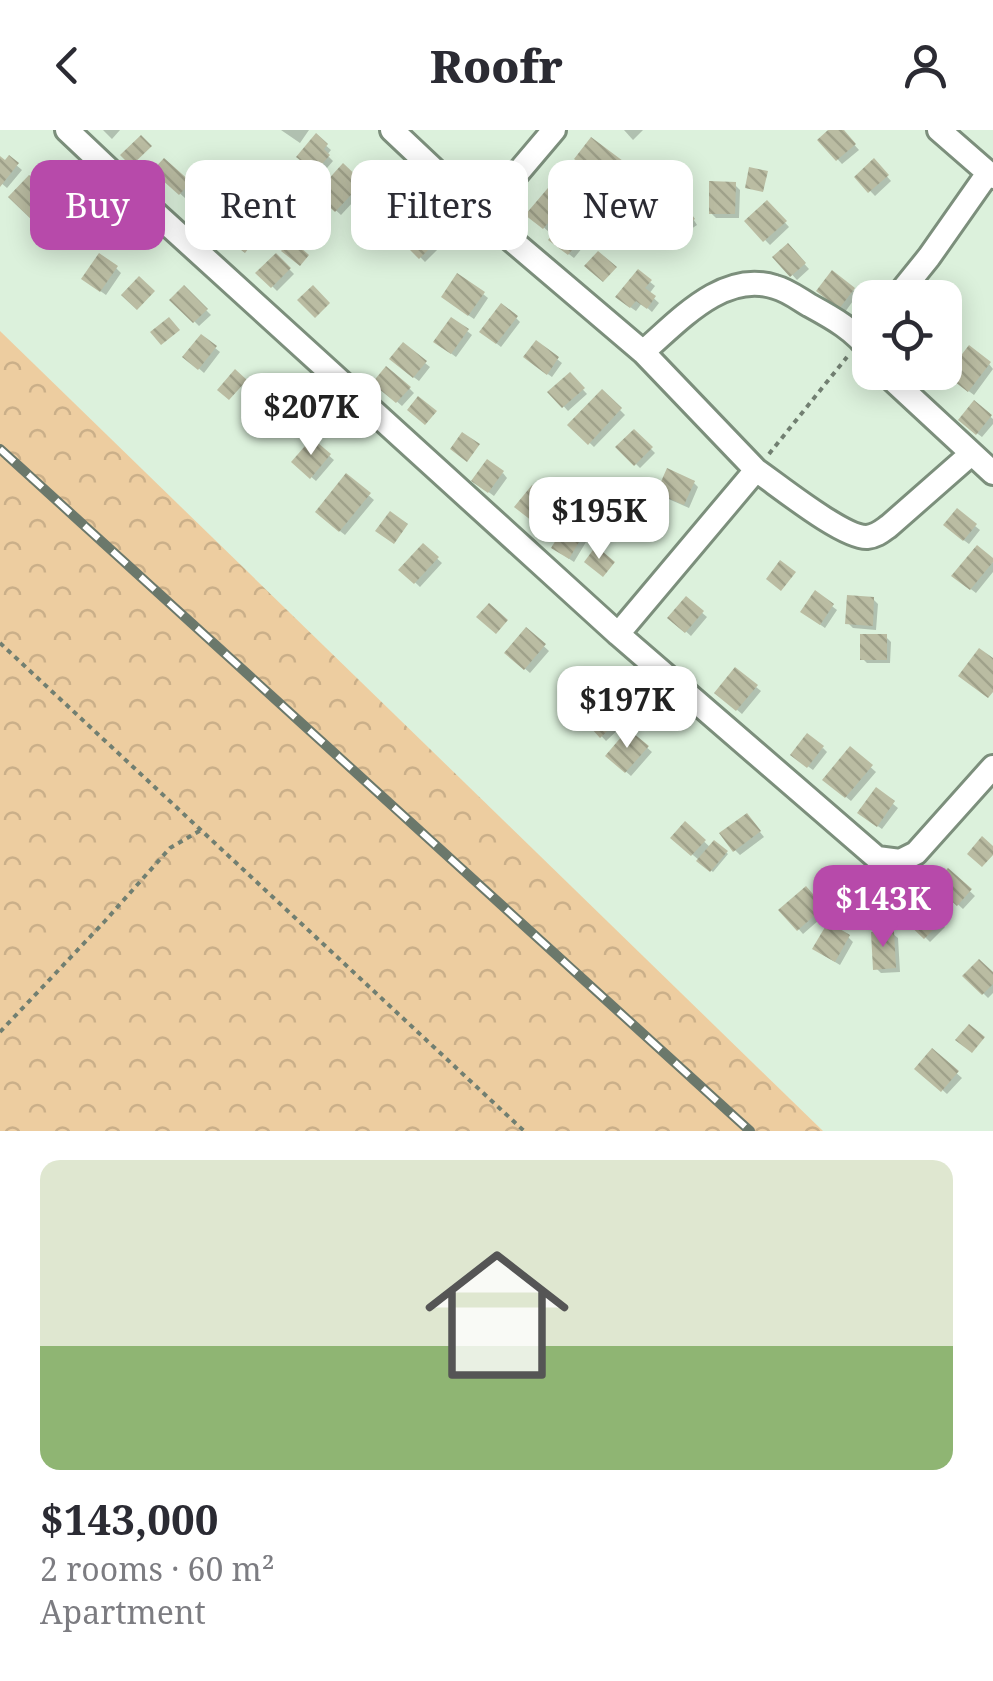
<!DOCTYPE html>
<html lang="en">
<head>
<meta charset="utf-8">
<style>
  :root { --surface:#fff; --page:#f2f2f3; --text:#2b2b33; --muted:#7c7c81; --line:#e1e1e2; --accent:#b74aaa }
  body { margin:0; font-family:"Noto Serif",serif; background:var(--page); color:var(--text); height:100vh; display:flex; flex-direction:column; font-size:38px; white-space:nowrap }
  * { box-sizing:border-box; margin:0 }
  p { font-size:32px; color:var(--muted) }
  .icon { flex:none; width:55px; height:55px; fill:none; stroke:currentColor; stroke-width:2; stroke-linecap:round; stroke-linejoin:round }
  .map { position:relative; height:1001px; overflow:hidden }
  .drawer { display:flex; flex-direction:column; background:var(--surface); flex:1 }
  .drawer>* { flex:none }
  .top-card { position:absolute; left:30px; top:30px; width:935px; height:90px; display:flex; gap:20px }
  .fabs { position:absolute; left:852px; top:150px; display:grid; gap:20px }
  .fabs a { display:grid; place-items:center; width:110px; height:110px; border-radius:20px; background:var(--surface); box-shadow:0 5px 25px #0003; font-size:50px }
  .price { position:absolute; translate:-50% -85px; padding:0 22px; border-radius:20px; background:#fff; color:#222; font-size:32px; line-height:65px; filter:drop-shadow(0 2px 5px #0008) }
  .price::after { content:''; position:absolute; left:50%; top:60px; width:30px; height:22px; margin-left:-15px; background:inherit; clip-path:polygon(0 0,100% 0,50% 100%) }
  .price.selected { background:var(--accent); color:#fff }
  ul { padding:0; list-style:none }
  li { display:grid; align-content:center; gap:20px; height:530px; padding:0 40px }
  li+li { border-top:2px solid var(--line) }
  li span { display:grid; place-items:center; height:310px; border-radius:20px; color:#555 }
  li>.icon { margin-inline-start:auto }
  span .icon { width:180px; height:180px; fill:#fffc; stroke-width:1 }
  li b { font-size:42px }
  .pill { padding:0 35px; border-radius:20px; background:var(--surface); box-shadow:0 5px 25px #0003; font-size:35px; line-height:90px }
  .pill.selected { background:var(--accent); color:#fff }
  header { display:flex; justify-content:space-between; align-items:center; height:130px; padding:0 40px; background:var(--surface); font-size:45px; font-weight:800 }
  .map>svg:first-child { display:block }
</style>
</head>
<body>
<header><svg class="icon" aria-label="back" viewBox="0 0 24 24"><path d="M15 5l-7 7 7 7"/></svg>Roofr<svg class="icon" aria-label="person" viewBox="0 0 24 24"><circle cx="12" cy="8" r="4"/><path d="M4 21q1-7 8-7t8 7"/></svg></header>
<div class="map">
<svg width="993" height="1001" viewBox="0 0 993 1001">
  <defs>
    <pattern id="forest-crowns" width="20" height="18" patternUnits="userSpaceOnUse" patternTransform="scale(2.5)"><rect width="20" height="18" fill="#edcda0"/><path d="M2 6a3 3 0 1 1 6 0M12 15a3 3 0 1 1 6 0" fill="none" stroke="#caaf89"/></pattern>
    <pattern id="building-back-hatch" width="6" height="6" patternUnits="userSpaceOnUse" patternTransform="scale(2.5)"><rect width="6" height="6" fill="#babca2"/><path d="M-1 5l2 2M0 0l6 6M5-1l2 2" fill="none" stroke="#9fa18a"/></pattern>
  </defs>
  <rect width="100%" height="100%" fill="#dcf1dc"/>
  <path fill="url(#forest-crowns)" d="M0,201L823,1001H0Z"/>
  <path fill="#0003" d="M103,0H120L112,9Z
    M281,0H309L300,13Z
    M624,0H643L633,10Z
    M832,0H841L859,20L842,34L820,10Z
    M316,7L331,20L327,25L333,31L321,45L304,31Z
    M0,29L5,34L9,29L22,40L7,58L0,52Z
    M164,31L194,58L185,68L155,41Z
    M874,32L891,51L875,66L857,47Z
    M582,33L625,36L630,41L616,59Z
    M343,37L366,58L341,85L318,64Z
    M29,49L58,76L40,95L11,67Z
    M553,55L573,73L549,102L529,84Z
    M735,55L740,60L739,88H716L711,83Z
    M236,60L240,65L227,84L211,74Z
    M681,70L697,95L679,107L675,102Z
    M767,73L789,97L770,115L748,92Z
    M70,79L93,99L77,118L54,97Z
    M397,91L401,95L388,113L371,101Z
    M565,93L587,112L574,128L556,114Z
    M415,95L438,119L425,132L402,108Z
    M788,116L809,139L797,150L776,127Z
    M276,126L294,144L277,161L259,143Z
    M116,138L121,143L106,165L89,153Z
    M832,143L858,164L845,182L824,165Z
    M650,152L655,156L649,164L659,173L652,182L642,173L636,181L623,172Z
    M184,158L211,185L199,196L173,170Z
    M483,164L488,168L474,189L449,172Z
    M516,188L520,192L501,217L487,206Z
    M467,201L472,205L456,227L441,216Z
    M536,213L562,233L552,247L531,232Z
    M215,218L220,222L204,243L186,227Z
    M425,233L430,237L419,251L396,234Z
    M989,234L993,239L974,265L954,250Z
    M570,246L587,264L568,281L551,262Z
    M376,253L409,258L414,263L402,276Z
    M602,262L625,285L594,317L571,295Z
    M975,274L993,289V294L982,307L966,295Z
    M285,281L290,286L279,301L260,287Z
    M634,302L655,323L640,338L619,317Z
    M312,311L334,330L316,351L294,332Z
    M503,343L507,348L494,366L479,355Z
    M347,347L374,370L345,405L322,387Z
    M694,353L698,357L689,378L664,367L659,363Z
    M533,359L552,376L538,394L522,381Z
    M975,396L980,400L969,414L950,400Z
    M566,398L586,412L574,432L559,422Z
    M423,416L442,433L420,457L402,440Z
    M993,432V442L976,463L959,450Z
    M816,464L837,480L825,498L808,486Z
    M686,469L707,487L691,506L671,488Z
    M873,469L878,474L876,500L853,498L848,493Z
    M526,500L549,521L530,543L507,523Z
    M886,507L891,512L890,533H867L862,528Z
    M756,557L761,561L742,584L722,567Z
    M602,575L622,596L606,611L586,589Z
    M629,602L652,622L631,646L608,626Z
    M823,618L827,622L813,640L798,629Z
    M851,620L876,642L851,671L830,654Z
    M877,661L898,678L882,699L865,687Z
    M751,691L764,707L740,725L735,720Z
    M685,694L711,718L715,713L728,724L713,742L673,708Z
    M948,741L975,766L963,779L936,754Z
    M806,760L827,783L803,804L782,780Z
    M923,775L945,797L930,812L908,790Z
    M893,804L898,808L900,842L881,843L876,838Z
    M848,807L853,812L840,835L820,823Z
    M993,845V863L988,868L966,846Z
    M932,922L962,948L947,964L918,938Z"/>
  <path fill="url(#building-back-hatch)" d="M828,0H844L856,14L836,31L817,10Z
    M316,3L328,14L324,19L330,25L315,42L296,27Z
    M141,5L152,16L131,36L120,25Z
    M591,7L627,34L610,56L574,29Z
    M9,25L19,33L0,57V26L5,30Z
    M164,28L191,52L179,65L152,41Z
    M874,28L889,45L868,63L854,47Z
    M343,33L363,52L335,82L315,64Z
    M749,37L768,41L763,62L745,58Z
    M29,45L55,70L34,92L8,67Z
    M218,46L237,58L222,82L203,69Z
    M709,51L736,52L735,84H709Z
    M553,52L570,66L543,99L525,85Z
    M677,63L695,89L673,104L655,77Z
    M767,70L787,91L763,112L744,91Z
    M70,75L91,93L71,115L51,97Z
    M379,75L398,89L383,111L363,97Z
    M564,90L584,105L568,125L548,110Z
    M241,91L259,105L245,123L227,109Z
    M415,92L435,113L419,129L398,108Z
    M291,109L309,125L300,136L281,121Z
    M788,113L806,133L790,147L772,127Z
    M598,121L617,137L603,152L584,136Z
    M99,123L118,136L100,162L81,149Z
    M276,123L291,138L271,158L255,143Z
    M638,139L652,150L645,158L656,166L647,179L636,171L630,178L615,167Z
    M832,140L855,158L839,179L816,161Z
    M457,143L485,162L468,186L441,167Z
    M139,146L155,161L137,180L121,165Z
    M184,155L208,179L193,193L169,170Z
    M313,155L330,173L315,188L297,170Z
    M501,173L518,186L496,214L479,202Z
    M169,187L180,200L161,215L150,202Z
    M451,187L469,199L451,224L433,212Z
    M201,204L217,216L198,240L182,227Z
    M536,210L559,227L547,245L523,227Z
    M403,212L427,231L413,248L389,229Z
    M969,215L991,232L968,262L946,245Z
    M386,236L411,257L396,273L372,253Z
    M235,239L247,250L229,270L217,260Z
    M570,242L585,258L562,278L547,262Z
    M602,259L622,278L588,315L567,295Z
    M266,264L287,279L273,298L252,282Z
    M418,266L437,281L425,295L407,280Z
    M974,270L992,285L976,305L958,290Z
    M634,299L653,317L634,336L615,317Z
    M462,302L480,314L467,332L450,319Z
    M312,308L331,324L310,349L291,332Z
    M487,329L504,341L488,363L471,351Z
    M667,338L695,351L684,375L656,363Z
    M346,343L371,363L339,402L315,382Z
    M532,355L549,369L532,391L514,377Z
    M957,378L977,394L963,411L943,395Z
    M390,381L408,394L394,414L375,401Z
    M566,394L583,405L569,429L551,418Z
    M423,413L439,427L414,454L398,440Z
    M977,415L993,428V432L970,460L951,446Z
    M596,416L615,432L603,447L584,432Z
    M780,430L796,442L781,461L766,449Z
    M815,460L834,474L820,495L800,482Z
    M847,465L874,467L873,496L845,494Z
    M686,466L704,481L685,503L667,488Z
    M489,473L508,490L496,504L476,487Z
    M526,497L546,514L524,540L504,523Z
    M860,504H887V530H860Z
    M979,518L993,528V562L988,568L958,546Z
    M735,537L758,555L736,581L714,563Z
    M602,571L619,590L600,608L583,589Z
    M628,599L649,616L625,643L605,626Z
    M807,603L824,616L807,638L790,625Z
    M850,616L873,635L845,668L822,650Z
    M876,657L895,671L877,697L857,683Z
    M747,683L761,701L733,722L719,703Z
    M685,691L706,710L691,726L670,708Z
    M982,706L993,716V725L982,737L967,724Z
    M714,710L728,721L710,742L696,731Z
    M948,738L972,759L957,776L933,754Z
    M806,756L824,777L797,801L778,780Z
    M923,771L942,791L924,809L904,790Z
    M828,792L850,805L835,832L812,819Z
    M894,801L896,838L873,840L871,802Z
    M979,829L993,842V854L982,865L962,846Z
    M969,894L985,907L972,923L955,910Z
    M932,918L959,941L941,962L914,939Z"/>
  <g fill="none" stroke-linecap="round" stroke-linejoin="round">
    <defs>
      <path id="minor" d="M67,0L141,70L618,504L877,728L900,731L916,723L993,637
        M392,0L482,85
        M554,0L482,85L643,222L756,340
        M939,0L993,47
        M896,168L929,127L988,43
        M643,222C678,192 723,140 775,157C787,160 799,169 809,175C831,187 857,201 870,222
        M884,242L993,343
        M618,504L756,340C778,355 843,408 867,407C877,406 882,401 889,396L971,324"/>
    </defs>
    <use href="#minor" stroke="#7c8f7c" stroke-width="28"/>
    <path stroke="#717f71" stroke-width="4" stroke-dasharray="5 5" stroke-linecap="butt" d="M769,324L847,227
      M0,513L524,1001
      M0,902L105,791L170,718L201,700"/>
    <use href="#minor" stroke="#fff" stroke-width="22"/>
    <defs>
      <path id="rail" d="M0,319L750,1001"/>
    </defs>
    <use href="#rail" stroke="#6b786b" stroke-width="10"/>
    <use href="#rail" stroke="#fff" stroke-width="6" stroke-dasharray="19" stroke-linecap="butt"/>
  </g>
</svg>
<div class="fabs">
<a><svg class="icon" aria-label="locate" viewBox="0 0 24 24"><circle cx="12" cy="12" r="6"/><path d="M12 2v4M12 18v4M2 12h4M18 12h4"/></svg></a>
</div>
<b class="price" style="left:311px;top:328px">$207K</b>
<b class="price" style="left:599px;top:432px">$195K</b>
<b class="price" style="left:627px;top:621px">$197K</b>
<b class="price selected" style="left:883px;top:820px">$143K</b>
<div class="top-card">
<a class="pill selected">Buy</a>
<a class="pill">Rent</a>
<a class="pill">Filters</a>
<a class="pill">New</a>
</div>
</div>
<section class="drawer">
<ul>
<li><span style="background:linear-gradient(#dfe7d0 60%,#8fb573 0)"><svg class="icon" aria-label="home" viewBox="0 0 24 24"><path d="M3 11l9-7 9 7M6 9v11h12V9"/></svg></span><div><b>$143,000</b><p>2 rooms · 60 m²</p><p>Apartment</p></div></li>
</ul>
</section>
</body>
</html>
